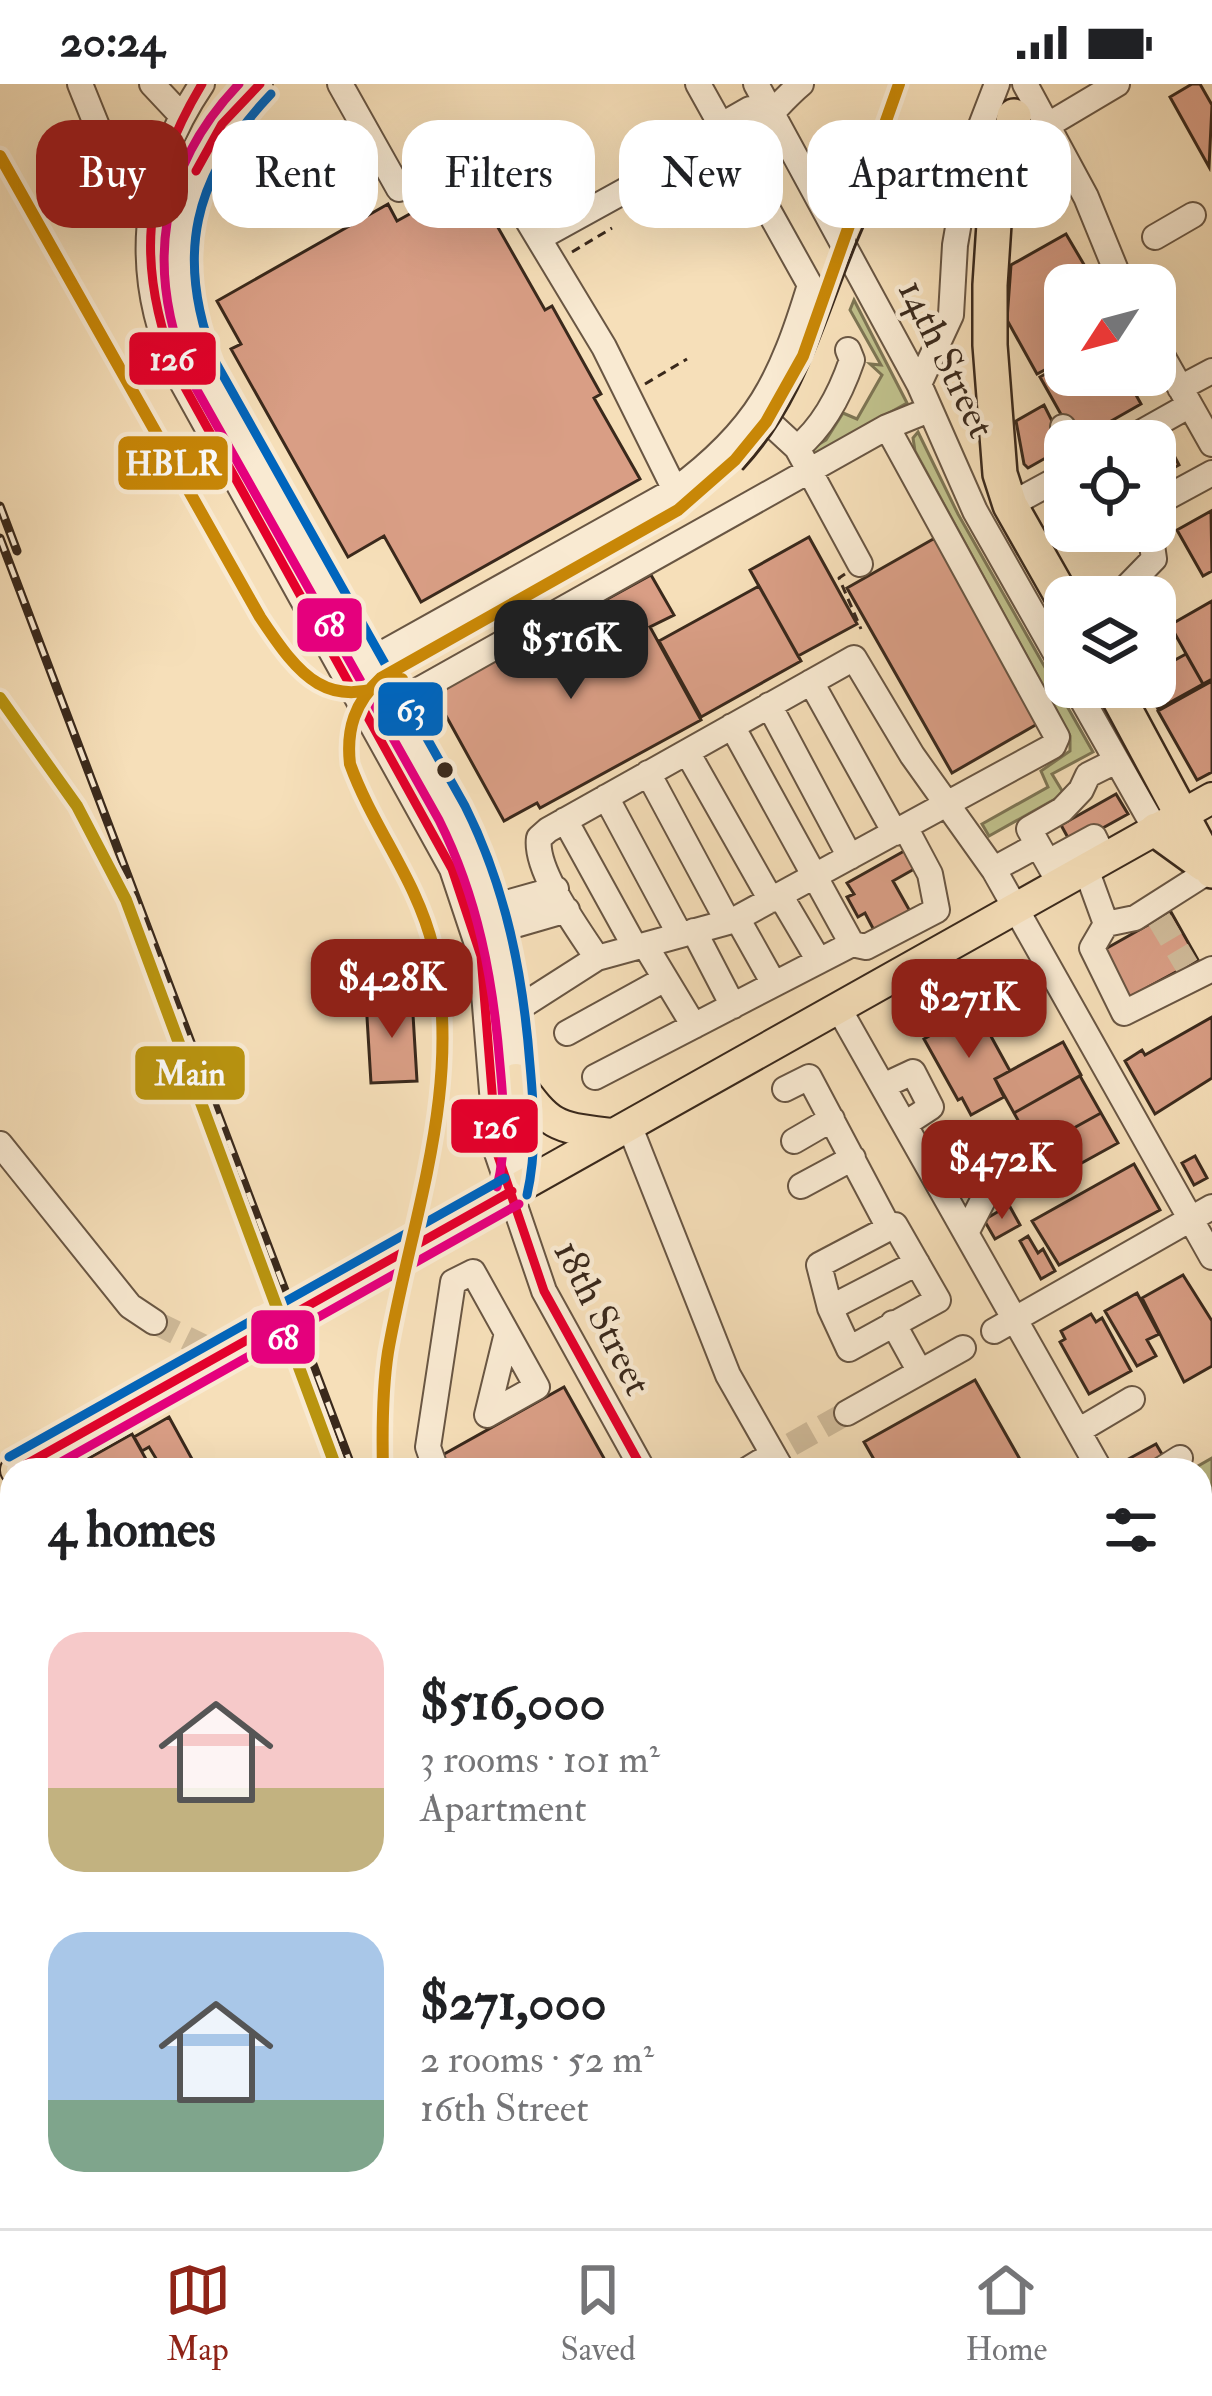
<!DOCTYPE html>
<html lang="en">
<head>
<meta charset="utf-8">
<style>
  :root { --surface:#fff; --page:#f2f2f2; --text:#202124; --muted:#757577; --line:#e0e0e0; --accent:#8f2418 }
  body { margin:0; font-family:"IM FELL Double Pica",serif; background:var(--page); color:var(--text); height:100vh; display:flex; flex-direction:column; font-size:45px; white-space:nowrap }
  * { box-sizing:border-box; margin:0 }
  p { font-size:39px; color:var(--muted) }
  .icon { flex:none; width:66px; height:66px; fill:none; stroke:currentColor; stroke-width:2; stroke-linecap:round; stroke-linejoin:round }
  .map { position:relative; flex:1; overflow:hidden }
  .drawer { position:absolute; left:0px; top:1374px; width:1212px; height:771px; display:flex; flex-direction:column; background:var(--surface); border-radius:36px 36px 0 0; box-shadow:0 12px 48px #0002 }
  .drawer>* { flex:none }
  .hud { position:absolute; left:36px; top:36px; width:1140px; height:108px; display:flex; gap:24px }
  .needle { width:78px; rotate:234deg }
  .tools { position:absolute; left:1044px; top:180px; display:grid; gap:24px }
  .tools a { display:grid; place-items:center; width:132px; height:132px; border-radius:24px; background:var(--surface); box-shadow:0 12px 48px #0002; font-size:60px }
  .price { position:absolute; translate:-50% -102px; padding:0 27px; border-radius:24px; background:var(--accent); color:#fff; font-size:39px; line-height:78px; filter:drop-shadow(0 3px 6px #0008) }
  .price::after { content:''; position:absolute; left:50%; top:72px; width:36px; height:27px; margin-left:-18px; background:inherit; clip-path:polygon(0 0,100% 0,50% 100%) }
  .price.active { background:#222; color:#fff }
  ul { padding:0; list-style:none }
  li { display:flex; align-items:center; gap:36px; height:300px; padding:0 48px }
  li span { display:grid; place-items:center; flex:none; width:336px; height:240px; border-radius:36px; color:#555 }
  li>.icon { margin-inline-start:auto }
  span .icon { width:144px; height:144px; fill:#fffc; stroke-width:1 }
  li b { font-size:51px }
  h2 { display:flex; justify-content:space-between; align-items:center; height:144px; padding:0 48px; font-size:51px }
  .pill { padding:0 42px; border-radius:36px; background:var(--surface); box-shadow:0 12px 48px #0002; font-size:42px; line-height:108px }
  .pill.active { background:var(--accent); color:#fff }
  .status { display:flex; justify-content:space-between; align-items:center; height:84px; padding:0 60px; background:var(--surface); direction:ltr }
  .status svg { height:33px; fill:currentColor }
  .dock { display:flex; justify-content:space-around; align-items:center; height:168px; border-top:3px solid var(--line); background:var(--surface); font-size:33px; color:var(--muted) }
  .dock a { display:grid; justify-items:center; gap:6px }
  .dock .active { color:var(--accent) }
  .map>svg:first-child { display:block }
</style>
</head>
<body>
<div class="status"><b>20:24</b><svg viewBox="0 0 49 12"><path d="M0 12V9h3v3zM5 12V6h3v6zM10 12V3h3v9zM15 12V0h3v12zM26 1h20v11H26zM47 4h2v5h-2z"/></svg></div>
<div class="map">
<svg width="1212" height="2144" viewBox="0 0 1212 2144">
  <rect width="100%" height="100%" fill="#f6dfb9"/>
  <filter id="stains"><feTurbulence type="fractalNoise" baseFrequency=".00167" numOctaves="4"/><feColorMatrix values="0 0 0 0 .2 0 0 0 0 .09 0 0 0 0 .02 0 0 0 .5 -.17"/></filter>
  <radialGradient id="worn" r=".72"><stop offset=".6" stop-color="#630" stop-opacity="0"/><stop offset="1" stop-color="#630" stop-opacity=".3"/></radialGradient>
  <path fill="#c0c18c" stroke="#7d7554" stroke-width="3" d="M854,216L907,319L815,370L811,365L826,356L843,329L857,335L882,291L870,280L881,281L850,226Z
    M918,348L958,430L1093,668L1052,690L1064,710L989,752L982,740L1048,703L1041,687L1070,667V652L915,367L913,354Z
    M1212,1374V1506L1200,1513V1386H1191Z"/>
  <path fill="#d99e85" stroke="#3a291c" stroke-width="3" d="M1192,0H1200L1212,21L1209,83L1170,13Z
    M471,96L545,226L552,222L601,310L594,314L640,395L421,518L384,452L348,473L231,265L241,260L217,217L388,120L397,137Z
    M1066,150L1096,201H1065V275L1037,290L1007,236L1011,181Z
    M1065,279V291H1125L1141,320L1076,357L1040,293Z
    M1044,321L1065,363L1028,384L1024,380L1016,337Z
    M1167,358L1179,381L1155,394V365Z
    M1211,427L1212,487L1203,492L1177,446Z
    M809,453L857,540L798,572L750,486Z
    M935,454L1039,639L952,689L847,504Z
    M651,491L674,531L650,543L701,636L540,724L537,719L504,737L434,610Z
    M759,502L801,577L701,633L659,557Z
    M1212,517V595L1203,600L1170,541Z
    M1186,570L1203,600L1158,625L1146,603H1155V587Z
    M1212,597V688L1197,696L1158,627Z
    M1116,710L1128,730L1072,761L1061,741Z
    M906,766L916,784L893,797L911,829L877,852L865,829L858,833L847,813L854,810L847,799Z
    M1171,828L1198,876L1126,915L1100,868Z
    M412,914L417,997L371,999L366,917Z
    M976,925L1010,987L995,995L1004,1013L971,1031L962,1014L958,1016L924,955Z
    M1212,933V994L1155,1030L1125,977L1142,966L1145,971Z
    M1063,958L1081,991L1014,1029L995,995Z
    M1080,992L1101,1029L1052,1056L1069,1086L1051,1096L1014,1029Z
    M1101,1029L1118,1059L1069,1086L1052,1056Z
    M1195,1072L1207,1094L1194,1101L1182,1079Z
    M1134,1080L1160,1126L1059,1181L1032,1137Z
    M1009,1121L1020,1141L995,1155L984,1136Z
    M1028,1152L1038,1169L1043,1165L1055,1187L1041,1195L1020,1157Z
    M1183,1191L1212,1237V1282L1184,1298L1142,1214Z
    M1137,1209L1159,1250L1147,1256L1156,1272L1137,1282L1105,1227Z
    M1091,1230L1096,1238L1102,1234L1131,1287L1089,1310L1060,1258L1065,1255L1061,1247Z
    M975,1296L1026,1386H880L864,1358Z
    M564,1303L610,1385L444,1386L437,1374Z
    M169,1333L198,1386H163L149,1363L142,1367L134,1353Z
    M132,1350L152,1386H68Z
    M1156,1360L1166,1377L1151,1386H1125L1121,1379Z
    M1200,1695L1212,1716V1911L1200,1917Z
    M12,1702V1758L0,1729V1707Z
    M12,1923V1970L0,2007V1928Z
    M1200,2023L1212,2044V2144H1098L1091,2133H1200Z
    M154,2133H195L199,2144H159Z"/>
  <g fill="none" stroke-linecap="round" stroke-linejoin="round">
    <path stroke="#d0bb9a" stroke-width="24" stroke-dasharray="24 12" stroke-linecap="butt" d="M1159,835L1187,882
      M154,1238L219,1270
      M760,1378L847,1329"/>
    <path stroke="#d0bb9a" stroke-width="30" stroke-dasharray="30 15" stroke-linecap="butt" d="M174,1298L304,1224"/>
    <defs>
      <path id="minor" d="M80,0L99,47L161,76
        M152,0L182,32
        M202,0C140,91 132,192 178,291L452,785L481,872L497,1069L544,1207L643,1386
        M260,0C178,73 154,186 202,285L452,729C497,811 509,896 516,988C519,1031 524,1066 512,1107
        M340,0L399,105L490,74L604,263L675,406L367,578
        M756,0L919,300L975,427L1065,586
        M1025,0L1086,113L1122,201
        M1048,41L1117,0
        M726,51L739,56C764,42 778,19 801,0
        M541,153L726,51L729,37L750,25L770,26
        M1155,153L1193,131
        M1155,259L1212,360
        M919,300L951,231L955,161L966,98L975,57L997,0
        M1180,304L1212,287
        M757,327L797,364L860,480
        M887,343L1057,653L1053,662L732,837L597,874C579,846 534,786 539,754L548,746L854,574L912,671L994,786L1212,1173
        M1063,343L1071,357
        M1126,357L1190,321
        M797,364C823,343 841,308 852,276L848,266
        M675,406C758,345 781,296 810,201L698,0
        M1155,420L1212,389
        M1010,421L1065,391
        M1117,513L1154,475L1150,447
        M811,598L895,749
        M1075,603L1156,746
        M392,621L887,343L929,326
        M769,621L850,773
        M732,642L852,860
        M687,668L771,816
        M648,689L728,838
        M606,713L680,851
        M565,736L635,863
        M1048,778L1094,753L1105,775
        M994,785L1038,761
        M1086,785L1106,840L1092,864L1124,929L1212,885
        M1060,800L1029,745L1062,726L1081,706L1088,691L1116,677
        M780,811L819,877
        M478,827L556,805
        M737,834L774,900
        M1106,840L1135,834L1212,785
        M694,847L733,922
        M484,850L567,826
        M645,861L694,942
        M839,925L1100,1386
        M511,929L597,874
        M567,949L665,895
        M595,993L852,860L866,863L937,826L930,790L905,743
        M883,1002L913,988L931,1023L905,1040
        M785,1005L809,993L889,1144
        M629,1041L728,1291L782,1386
        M794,1057L832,1035
        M0,1060L130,1222L154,1238
        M801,1102L853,1074
        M895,1141L938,1216L849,1265L830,1224L819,1181Z
        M966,1149L999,1085
        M830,1224L917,1179
        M893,1239L920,1288
        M994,1247L1212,1123
        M847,1329L963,1264
        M1078,1347L1132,1315
        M436,1386L428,1363L453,1198L473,1188L537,1303L487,1331L507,1249
        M747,1386L760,1378
        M1161,1386L1180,1374
        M1200,1537L1212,1530
        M1200,1570L1212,1591
        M0,1903L12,1898
        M1200,1972L1212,1993
        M0,2123L12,2118
        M135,2133L139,2144
        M1007,2133L1017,2144
        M1067,2133L1072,2144
        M475,2144L501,2133"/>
      <path id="major" d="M516,995C551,1044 555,1043 612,1050
        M304,1224L1212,714
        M16,1386L174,1298
        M0,1624L12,1658
        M0,1797L12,1826
        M1200,1951L1212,1944
        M0,2092L12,2053
        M554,2133L565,2144
        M860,2144L880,2133"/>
      <path id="highway" d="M1014,32L994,140L990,201V261L1000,390L1010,421L1065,518
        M1113,603L1212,787
        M1156,746L1203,780"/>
    </defs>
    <use href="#minor" stroke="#695643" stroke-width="28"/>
    <use href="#major" stroke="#3a291c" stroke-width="34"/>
    <use href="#highway" stroke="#3a291c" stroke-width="38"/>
    <path stroke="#3a291c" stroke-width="3" stroke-dasharray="9 6" stroke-linecap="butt" d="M572,168L612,144
      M645,300L687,275
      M845,490L839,494L861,545"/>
    <use href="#minor" stroke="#f9ead2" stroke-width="24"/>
    <use href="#major" stroke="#f6dfb9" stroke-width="30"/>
    <use href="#highway" stroke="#f6dfb9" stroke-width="33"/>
    <path stroke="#3a291c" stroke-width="3" d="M867,106L880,56
      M743,385C801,323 820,249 851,172C865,135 884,98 900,62"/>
    <defs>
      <path id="rail" d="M0,422L17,467
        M0,454L353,1386
        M635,2133L639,2144"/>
    </defs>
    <use href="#rail" stroke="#3a291c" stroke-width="9"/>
    <use href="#rail" stroke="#f9ead2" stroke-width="4.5" stroke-dasharray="14" stroke-linecap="butt"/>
    <defs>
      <path id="bus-1" d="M202,0C142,100 135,182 178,291L452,785L481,872L497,1069L544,1207L643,1386
        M196,87L222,40L260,0
        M16,1386L512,1107"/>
      <path id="bus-2" d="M239,0C158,85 145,185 189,292L439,736C478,814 493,895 500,981C504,1023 507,1063 497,1103
        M47,1386L519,1120"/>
      <path id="bus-3" d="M271,10C193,92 174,173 216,279L465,722C506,804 523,890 530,981C534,1025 537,1067 527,1111
        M9,1373L505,1094"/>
    </defs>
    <use href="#bus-1" stroke="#f9ead2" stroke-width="18"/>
    <use href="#bus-2" stroke="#f9ead2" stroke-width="18"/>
    <use href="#bus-3" stroke="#f9ead2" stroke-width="18"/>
    <use href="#bus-1" stroke="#e4002b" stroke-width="9"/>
    <use href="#bus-2" stroke="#e5007d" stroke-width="9"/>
    <use href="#bus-3" stroke="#0065bd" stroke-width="9"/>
    <defs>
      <path id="rail-1" d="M0,72L260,533C300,593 327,629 402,595
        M383,1386C382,1346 382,1307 388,1268C412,1131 464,1003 433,863C417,796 373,744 350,680C346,645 355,618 381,594L678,426L735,376L766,338L803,272L899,0"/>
      <path id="rail-2" d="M0,614L77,722L126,816L337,1386"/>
    </defs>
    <use href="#rail-1" stroke="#f9ead2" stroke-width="21"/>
    <use href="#rail-2" stroke="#f9ead2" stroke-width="21"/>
    <use href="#rail-1" stroke="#c88707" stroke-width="12"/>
    <use href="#rail-2" stroke="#b9940f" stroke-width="12"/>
  </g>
  <circle fill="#3a291c" stroke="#f9ead2" stroke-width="4.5" cx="445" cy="686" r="10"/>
  <g text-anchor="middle" stroke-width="9" stroke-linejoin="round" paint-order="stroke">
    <g font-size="39" fill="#3a291c" stroke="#f9ead2">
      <text transform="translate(948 274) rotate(64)" y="14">14th Street</text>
      <text transform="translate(604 1233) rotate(63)" y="14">18th Street</text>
    </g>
  </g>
  <g stroke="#f9ead2" stroke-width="4.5">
    <rect x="127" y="246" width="91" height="57" rx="12" fill="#e4002b"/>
    <rect x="116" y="350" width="114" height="58" rx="12" fill="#c88707"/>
    <rect x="295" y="512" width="69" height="58" rx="12" fill="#e5007d"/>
    <rect x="376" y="596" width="69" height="58" rx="12" fill="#0065bd"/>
    <rect x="133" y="960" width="114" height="58" rx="12" fill="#b9940f"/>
    <rect x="449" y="1013" width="91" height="58" rx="12" fill="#e4002b"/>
    <rect x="249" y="1224" width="68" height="58" rx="12" fill="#e5007d"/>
  </g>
  <g font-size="33" text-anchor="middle" font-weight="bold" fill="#fff">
    <text x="172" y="286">126</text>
    <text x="173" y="391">HBLR</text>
    <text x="329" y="552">68</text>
    <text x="411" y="637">63</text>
    <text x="190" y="1001">Main</text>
    <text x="495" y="1054">126</text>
    <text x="283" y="1265">68</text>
  </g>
  <rect width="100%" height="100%" filter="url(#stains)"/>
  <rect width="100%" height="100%" fill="url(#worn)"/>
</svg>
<div class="tools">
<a><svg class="needle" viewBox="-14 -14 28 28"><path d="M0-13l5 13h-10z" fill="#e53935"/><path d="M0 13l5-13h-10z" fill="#757577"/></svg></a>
<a><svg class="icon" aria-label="locate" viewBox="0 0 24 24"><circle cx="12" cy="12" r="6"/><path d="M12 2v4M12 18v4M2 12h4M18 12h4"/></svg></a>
<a><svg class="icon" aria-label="layers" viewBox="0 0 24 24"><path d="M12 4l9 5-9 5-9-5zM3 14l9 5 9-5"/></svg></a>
</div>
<b class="price active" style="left:571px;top:618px">$516K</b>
<b class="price" style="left:392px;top:957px">$428K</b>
<b class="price" style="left:969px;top:977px">$271K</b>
<b class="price" style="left:1002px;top:1138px">$472K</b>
<div class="hud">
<a class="pill active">Buy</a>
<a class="pill">Rent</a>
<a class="pill">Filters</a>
<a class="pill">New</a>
<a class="pill">Apartment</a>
</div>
<section class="drawer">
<h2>4 homes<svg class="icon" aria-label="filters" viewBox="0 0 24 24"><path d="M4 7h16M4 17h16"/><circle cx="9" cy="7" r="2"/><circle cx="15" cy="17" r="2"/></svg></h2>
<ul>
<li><span style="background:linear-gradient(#f6c9c9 65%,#c2b280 0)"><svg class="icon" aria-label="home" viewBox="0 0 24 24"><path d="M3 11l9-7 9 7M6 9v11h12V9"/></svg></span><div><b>$516,000</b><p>3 rooms · 101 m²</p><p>Apartment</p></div></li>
<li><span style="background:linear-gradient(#a9c7e8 70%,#7fa58c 0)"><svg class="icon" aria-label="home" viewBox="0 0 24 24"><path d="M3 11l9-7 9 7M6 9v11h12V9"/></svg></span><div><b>$271,000</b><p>2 rooms · 52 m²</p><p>16th Street</p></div></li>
</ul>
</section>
</div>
<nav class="dock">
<a class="active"><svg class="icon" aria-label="map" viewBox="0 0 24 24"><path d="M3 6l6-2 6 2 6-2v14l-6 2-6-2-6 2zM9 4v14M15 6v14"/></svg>Map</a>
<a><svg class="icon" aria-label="saved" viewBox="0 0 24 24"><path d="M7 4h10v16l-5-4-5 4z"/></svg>Saved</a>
<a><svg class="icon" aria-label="home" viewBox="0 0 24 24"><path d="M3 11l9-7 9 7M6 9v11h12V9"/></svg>Home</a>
</nav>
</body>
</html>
